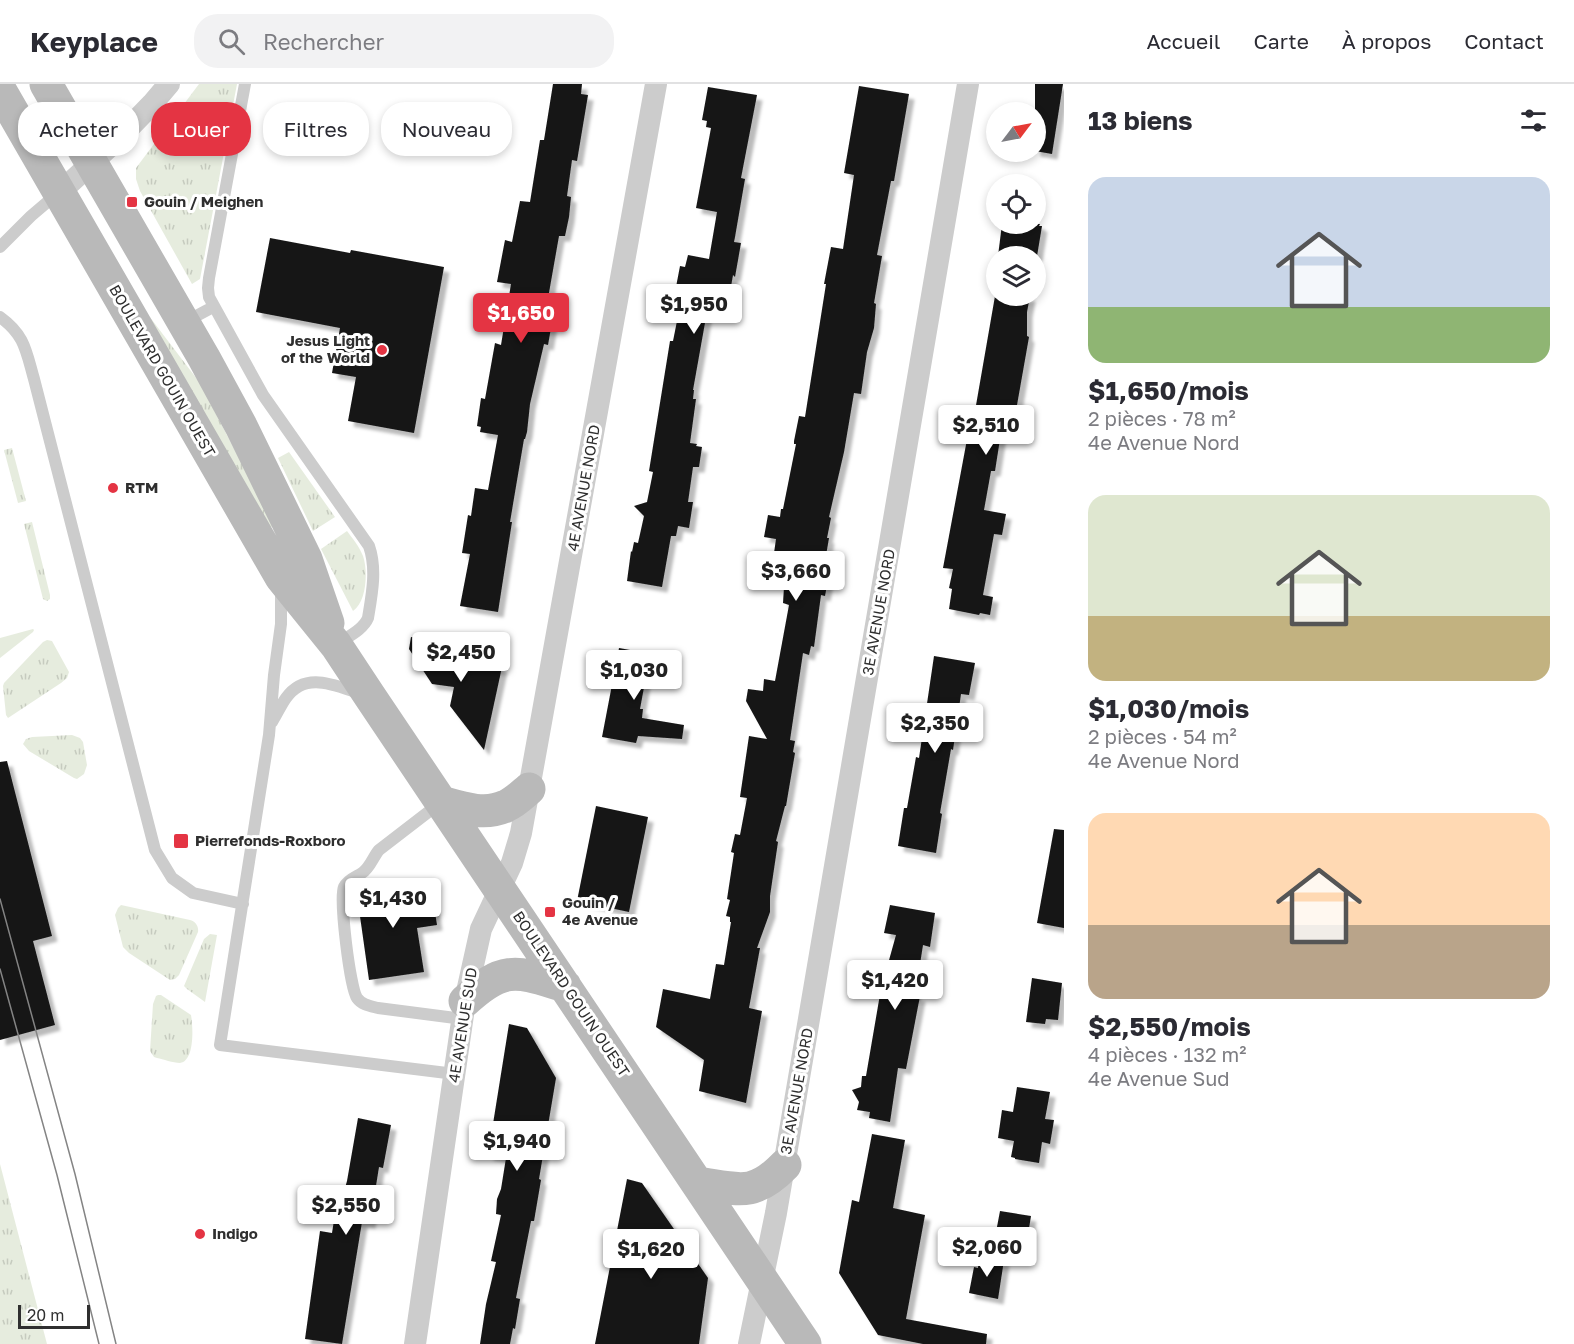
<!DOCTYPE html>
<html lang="fr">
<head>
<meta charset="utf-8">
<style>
  :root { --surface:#fff; --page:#f2f2f3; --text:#2b2b33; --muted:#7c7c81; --line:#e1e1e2; --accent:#e43443 }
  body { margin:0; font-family:"Golos Text",sans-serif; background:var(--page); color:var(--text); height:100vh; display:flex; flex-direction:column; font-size:22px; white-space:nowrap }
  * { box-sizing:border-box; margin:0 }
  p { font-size:20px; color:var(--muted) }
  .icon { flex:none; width:33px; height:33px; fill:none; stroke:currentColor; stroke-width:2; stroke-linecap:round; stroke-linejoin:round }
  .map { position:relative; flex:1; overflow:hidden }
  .drawer { display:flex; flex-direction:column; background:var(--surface); width:510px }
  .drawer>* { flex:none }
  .guide { position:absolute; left:18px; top:18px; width:570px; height:54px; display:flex; gap:12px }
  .needle { width:39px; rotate:58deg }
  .buttons { position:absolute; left:986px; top:18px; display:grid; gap:12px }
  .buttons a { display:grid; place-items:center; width:60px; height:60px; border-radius:50%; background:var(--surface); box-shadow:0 3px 9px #0003; font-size:30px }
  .scale { position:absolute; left:18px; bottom:15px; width:72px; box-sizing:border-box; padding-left:6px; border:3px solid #2f2f2f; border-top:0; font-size:16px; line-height:21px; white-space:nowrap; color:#2f2f2f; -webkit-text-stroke:4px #fff; paint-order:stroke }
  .price { position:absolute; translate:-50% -51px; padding:0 14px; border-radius:6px; background:#fff; color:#222; font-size:20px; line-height:39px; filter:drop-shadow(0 2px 3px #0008) }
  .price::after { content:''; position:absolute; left:50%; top:36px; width:18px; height:14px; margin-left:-9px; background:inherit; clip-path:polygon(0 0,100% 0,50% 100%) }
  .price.current { background:var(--accent); color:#fff }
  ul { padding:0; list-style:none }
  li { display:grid; align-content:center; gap:12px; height:318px; padding:0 24px }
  li span { display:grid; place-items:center; height:186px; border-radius:18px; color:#555 }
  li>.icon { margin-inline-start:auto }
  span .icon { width:108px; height:108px; fill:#fffc; stroke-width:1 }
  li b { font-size:26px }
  h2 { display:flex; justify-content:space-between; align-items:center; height:72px; padding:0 24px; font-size:26px }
  .pill { padding:0 21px; border-radius:24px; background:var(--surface); box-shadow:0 3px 9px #0003; font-size:21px; line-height:54px }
  .pill.current { background:var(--accent); color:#fff }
  header { display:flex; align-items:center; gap:36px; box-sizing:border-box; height:84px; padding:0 30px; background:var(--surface); border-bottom:2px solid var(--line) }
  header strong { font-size:28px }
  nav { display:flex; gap:33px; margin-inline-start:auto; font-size:21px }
  .search { width:420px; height:54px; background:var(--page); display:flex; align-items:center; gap:15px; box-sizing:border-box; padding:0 21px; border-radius:24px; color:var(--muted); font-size:22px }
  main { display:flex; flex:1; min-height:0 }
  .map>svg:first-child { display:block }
</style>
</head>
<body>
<header>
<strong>Keyplace</strong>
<div class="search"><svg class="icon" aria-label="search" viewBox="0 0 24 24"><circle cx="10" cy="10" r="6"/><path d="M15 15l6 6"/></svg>Rechercher</div>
<nav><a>Accueil</a><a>Carte</a><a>À propos</a><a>Contact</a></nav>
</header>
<main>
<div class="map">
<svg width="1064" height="1260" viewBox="0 0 1064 1260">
  <defs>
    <pattern id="grass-tufts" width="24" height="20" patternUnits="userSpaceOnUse" patternTransform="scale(1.5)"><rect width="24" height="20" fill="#e6ecde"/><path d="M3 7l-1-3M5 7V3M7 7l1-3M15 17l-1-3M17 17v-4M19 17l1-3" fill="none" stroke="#c6cbbf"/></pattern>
    <filter id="shadow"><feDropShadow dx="5.5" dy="5.5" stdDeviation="1.5" flood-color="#0004"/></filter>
  </defs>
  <rect width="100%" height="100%" fill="#fff"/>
  <path fill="url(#grass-tufts)" d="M199,0H237L200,195L192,200L140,107L136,95V84Z
    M149,232L200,299L274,442L269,444Z
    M12,364L26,417L18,419L4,366Z
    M289,368L335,433L313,447L278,374Z
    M32,438L50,511V515L47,517L43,515L24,440Z
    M347,447C353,455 359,462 363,472C368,486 367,518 353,527L321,465Z
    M33,545L34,546L33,548L0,574V554Z
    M47,556L52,557L69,588L67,594L61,599L8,634L6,631L3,602L4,599L43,558Z
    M72,651L80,654L83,658L87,681L84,690L77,695L74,694L29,667L23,660L26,655L32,653Z
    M121,821L190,836C195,837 199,842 198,848L179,891L175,895L170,896L129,869L123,863L115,831L118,824Z
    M210,850L217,851L205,918L187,905L184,902L204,855Z
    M158,911H161L191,931C193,942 195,977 180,979C173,979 163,975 157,974L154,973L150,967L153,920L156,912Z
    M0,1080L47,1260H0Z"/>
  <path fill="#161616" filter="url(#shadow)" d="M553,0H582L581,10L588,11L577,77L572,76L567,112L571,113L569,133L565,152H559L547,220L555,221L548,261L544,260L530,320L527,348L525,355H524L510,438H512L498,528L460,522L470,470L462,469L468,431L471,432L475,404L488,406L498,351L480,348L481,343L477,342L481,314L485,315L495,259L501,261L511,200L497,198L505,156L512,158L520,117L530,118L540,56H544Z
    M1035,0H1063L1052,70L1035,67Z
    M859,2L909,10L894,97H891L877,171L882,172L874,219L876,220L874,244L867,268L861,310L854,309L844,368L829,433L831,434L827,454H829L823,489L829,490L825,512L821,511L814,563L811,562L809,571L803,569L790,656L795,657L793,668L795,669L786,722H785L776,757L778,758L770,812V834V828L757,864H760L749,924L762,927L746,1019L699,1007L704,976L656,943L663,905L710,915L716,880L724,881L731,838H730V833L726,832L730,816L727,815L734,769L731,768L735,750L740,751L747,714L740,713L749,652L767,655L746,617L748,605L763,607L764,595L775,597L789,521L783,519L784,503H781L785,471L774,469L776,455L764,453L768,431L780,433L781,425H783L796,360H794V357L799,332L805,333L826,200H824L831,163L843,165L854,91L844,89Z
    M708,3L757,11L741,94L745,95L735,153L734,158L741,159L735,193L733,191L729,214L724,213L721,224L708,222L693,306H694L693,315H696L690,359L697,360L696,362L702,363L699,383H693L688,418H693L689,444L678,442L676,452H671L662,503L627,497L631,467L632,468L634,458L638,459L644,432L634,422L647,418L653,388L649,387L670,257H673L681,217H679L682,204L676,203L680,182L685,183L688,171L709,175L717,128L696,124L711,44L706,43L707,37L702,36Z
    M1002,140H1040L1039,142H1042L1037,172H998Z
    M270,154L350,169L351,166L444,183L414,349L348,337L356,293L332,289L340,244L256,228Z
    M995,212H1030L1027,228V252L1029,253L1014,338L1003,336L995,387H991L984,426L1006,430L1002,451L994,450L983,511L993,513L990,531L980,529L979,531L949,525L952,505L949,504L953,485L943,484L968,350H971Z
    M411,553L453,560L452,571L502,583L484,666L450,622L454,603L432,600L409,565Z
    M619,564L658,571L655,588L647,587L640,625H643L642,634L684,641L682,655L638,652L636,659L602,653Z
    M934,572L975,579L969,611L961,610L953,666L951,665L940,729L942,730L936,769L898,762L904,724H907L916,673L919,674Z
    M7,677L52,852L33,857L55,941L0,956V678Z
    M596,722L648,733L629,828L577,817Z
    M1054,745L1064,746V844L1037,839Z
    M415,796L419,825L434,822L437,841L417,844L424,888L369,896L356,804Z
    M890,821L935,829L930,863L923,861L915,912H920L906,985L898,984L890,1038L869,1034L870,1028L857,1026L859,1018L852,1006L861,1003L862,992H866L884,887H886L896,851L884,849Z
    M1032,894L1062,899L1058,936L1046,935L1045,940L1026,938Z
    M509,940L527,944L556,994L539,1095L541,1096L534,1137H531L516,1214L520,1215L515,1245L513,1244L510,1260H480L486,1220L496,1178L491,1177L501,1131L496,1130L497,1115L501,1105L506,1074L488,1071Z
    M1017,1003L1050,1008L1045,1035L1054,1036L1050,1060L1042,1058L1039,1079L1015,1075V1074L1011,1073L1014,1057L998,1054L1002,1026L1013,1028Z
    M358,1034L391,1041L383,1084L379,1083L370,1139L362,1138L342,1260L305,1255L320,1147L332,1149L338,1111H343L347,1097Z
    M872,1050L905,1056L893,1124L925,1131L906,1235L987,1250L986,1260H923L878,1251L839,1189L852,1116L859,1118Z
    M627,1095L642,1099L708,1194L699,1260H595Z
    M1000,1127L1031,1132L1025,1169L993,1164Z
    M979,1172L1004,1176L998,1215L969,1209L974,1183L978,1184Z"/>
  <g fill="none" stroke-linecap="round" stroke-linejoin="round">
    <path stroke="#ccc" stroke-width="12" d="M245,0L209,194L208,204L209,213L263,311L369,462C377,485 372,510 368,534C363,546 347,553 336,561
      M0,163L31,132L58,109
      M0,233C25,251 26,267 34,295L155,766L172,794L193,809L243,820
      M185,238L213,223
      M281,505V540L274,591L269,651L220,961L455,990
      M272,638C277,630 281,621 286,614C305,587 334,601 359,609
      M440,719L379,766C373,773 370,784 362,789C356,793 348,795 344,803C339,814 350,904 357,914C362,921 370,922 378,924L463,935"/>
    <path stroke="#ccc" stroke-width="22" d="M59,109L119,54L152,20L169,0
      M415,1260L465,917L481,845L512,779L521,749L656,0
      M749,1260L776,1129L968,0"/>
    <path stroke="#b9b9b9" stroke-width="33" d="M46,0L204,274L241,342L306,475L328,539
      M0,6L281,493L336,561L369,611L805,1260
      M441,718C462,724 485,732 506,722C515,718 522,711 529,705
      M465,917C505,880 518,888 565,902
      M697,1099C738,1105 753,1114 785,1081"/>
    <path stroke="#848484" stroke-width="1.5" d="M0,815L75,1090L116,1260
      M0,885L57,1091L99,1260"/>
  </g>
  <g fill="#e43443" stroke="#fff" stroke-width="2">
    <rect x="126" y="112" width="12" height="12" rx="3"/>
    <circle cx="382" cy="266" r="6"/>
    <circle cx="113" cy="404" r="6"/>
    <rect x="173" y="749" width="16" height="16" rx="3"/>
    <rect x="544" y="822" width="12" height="12" rx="3"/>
    <circle cx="200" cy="1150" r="6"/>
  </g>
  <g text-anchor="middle" stroke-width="6" stroke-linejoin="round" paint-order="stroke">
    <g font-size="15" font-weight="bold" fill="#2f2f2f" stroke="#fff" text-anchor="start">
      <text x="144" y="123">Gouin / Meighen</text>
      <text x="370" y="262" text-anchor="end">Jesus Light<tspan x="370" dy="17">of the World</tspan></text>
      <text x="125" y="409">RTM</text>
      <text x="195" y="762">Pierrefonds-Roxboro</text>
      <text x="562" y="824">Gouin /<tspan x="562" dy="17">4e Avenue</tspan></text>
      <text x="212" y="1155">Indigo</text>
    </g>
    <g font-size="15" fill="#2f2f2f" stroke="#fff">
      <text transform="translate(162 287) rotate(60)" y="5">BOULEVARD GOUIN OUEST</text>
      <text transform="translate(584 404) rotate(-80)" y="5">4E AVENUE NORD</text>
      <text transform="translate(879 528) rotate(-80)" y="5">3E AVENUE NORD</text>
      <text transform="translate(571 910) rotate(56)" y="5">BOULEVARD GOUIN OUEST</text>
      <text transform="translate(463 941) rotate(-81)" y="5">4E AVENUE SUD</text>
      <text transform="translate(797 1007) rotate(-80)" y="5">3E AVENUE NORD</text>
    </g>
  </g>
</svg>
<div class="buttons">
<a><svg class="needle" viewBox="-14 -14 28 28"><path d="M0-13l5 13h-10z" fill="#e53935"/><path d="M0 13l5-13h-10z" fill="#7c7c81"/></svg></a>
<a><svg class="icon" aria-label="locate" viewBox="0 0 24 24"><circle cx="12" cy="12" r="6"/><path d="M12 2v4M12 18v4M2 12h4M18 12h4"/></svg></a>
<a><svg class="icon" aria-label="layers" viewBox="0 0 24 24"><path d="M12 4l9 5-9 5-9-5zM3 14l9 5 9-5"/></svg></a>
</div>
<div class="scale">20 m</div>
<b class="price" style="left:694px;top:251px">$1,950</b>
<b class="price current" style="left:521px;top:260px">$1,650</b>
<b class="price" style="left:986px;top:372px">$2,510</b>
<b class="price" style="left:796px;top:518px">$3,660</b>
<b class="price" style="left:461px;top:599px">$2,450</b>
<b class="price" style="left:634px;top:617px">$1,030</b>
<b class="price" style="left:935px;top:670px">$2,350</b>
<b class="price" style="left:393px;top:845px">$1,430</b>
<b class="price" style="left:895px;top:927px">$1,420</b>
<b class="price" style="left:517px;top:1088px">$1,940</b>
<b class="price" style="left:346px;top:1152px">$2,550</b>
<b class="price" style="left:987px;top:1194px">$2,060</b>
<b class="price" style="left:651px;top:1196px">$1,620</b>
<div class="guide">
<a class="pill">Acheter</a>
<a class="pill current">Louer</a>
<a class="pill">Filtres</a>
<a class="pill">Nouveau</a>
</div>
</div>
<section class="drawer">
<h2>13 biens<svg class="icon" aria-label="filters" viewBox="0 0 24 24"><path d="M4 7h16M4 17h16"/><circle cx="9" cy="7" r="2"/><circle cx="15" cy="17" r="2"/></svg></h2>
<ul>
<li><span style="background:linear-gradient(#c9d6e8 70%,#8fb573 0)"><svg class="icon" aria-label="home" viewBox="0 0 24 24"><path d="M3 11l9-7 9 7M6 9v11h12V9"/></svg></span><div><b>$1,650/mois</b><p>2 pièces · 78 m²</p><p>4e Avenue Nord</p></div></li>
<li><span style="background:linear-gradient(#dfe7d0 65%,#c2b280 0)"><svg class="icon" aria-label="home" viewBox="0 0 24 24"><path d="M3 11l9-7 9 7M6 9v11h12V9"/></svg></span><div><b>$1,030/mois</b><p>2 pièces · 54 m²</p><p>4e Avenue Nord</p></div></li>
<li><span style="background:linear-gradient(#ffd9b3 60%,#b9a48a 0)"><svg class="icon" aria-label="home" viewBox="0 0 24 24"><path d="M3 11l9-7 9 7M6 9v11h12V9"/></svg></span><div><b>$2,550/mois</b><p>4 pièces · 132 m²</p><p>4e Avenue Sud</p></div></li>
</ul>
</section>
</main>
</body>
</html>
